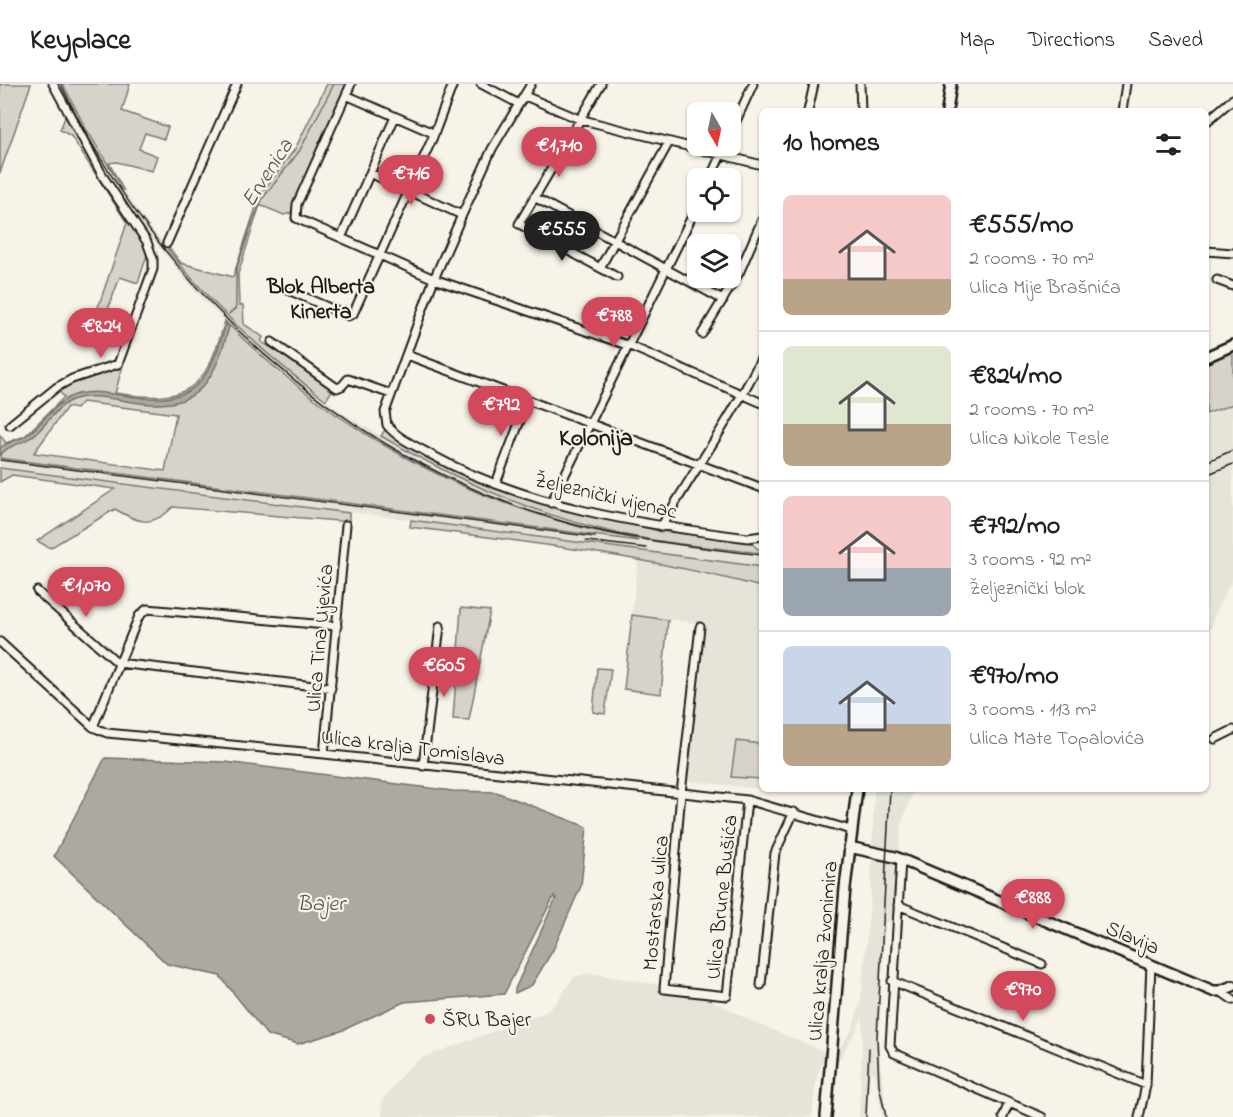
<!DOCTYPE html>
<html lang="en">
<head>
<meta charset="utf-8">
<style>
  :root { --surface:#fff; --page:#f2f2f2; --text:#222; --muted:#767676; --line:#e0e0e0; --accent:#d1495b }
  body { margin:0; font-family:"Indie Flower",sans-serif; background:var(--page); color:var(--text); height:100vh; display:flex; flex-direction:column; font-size:22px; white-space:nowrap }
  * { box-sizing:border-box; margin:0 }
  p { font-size:20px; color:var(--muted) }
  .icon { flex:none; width:33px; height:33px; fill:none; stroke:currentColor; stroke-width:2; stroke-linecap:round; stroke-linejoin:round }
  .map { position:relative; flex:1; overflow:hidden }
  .side { position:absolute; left:759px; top:24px; width:450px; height:684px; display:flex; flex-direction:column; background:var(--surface); border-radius:9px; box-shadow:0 2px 4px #0004 }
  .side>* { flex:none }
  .needle { width:39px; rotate:171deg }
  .fabs { position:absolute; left:687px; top:18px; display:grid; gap:12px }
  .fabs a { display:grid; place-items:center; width:54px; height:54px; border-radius:9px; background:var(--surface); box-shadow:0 2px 4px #0004; font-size:30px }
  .price { position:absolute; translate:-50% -51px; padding:0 14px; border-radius:21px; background:var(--accent); color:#fff; font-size:20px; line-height:39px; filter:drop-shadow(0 2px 3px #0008) }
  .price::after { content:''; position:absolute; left:50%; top:36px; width:18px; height:14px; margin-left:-9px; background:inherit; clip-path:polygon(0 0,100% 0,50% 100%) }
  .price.selected { background:#222; color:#fff }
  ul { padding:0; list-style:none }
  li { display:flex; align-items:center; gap:18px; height:150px; padding:0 24px }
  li+li { border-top:2px solid var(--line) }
  li span { display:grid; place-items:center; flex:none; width:168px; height:120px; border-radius:9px; color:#555 }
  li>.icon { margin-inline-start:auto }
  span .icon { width:72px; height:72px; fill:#fffc; stroke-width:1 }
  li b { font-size:26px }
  h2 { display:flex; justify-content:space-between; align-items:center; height:72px; padding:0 24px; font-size:26px }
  header { display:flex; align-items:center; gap:36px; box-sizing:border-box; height:84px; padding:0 30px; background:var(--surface); border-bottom:2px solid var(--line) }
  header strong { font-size:28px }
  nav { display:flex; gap:33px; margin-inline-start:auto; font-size:21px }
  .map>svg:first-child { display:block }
</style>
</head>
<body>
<header>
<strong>Keyplace</strong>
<nav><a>Map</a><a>Directions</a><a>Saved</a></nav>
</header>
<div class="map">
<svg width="1233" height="1033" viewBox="0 0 1233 1033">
  <rect width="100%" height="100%" fill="#f7f3e8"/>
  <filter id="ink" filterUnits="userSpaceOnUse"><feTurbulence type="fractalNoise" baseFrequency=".0167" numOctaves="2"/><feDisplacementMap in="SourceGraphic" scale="12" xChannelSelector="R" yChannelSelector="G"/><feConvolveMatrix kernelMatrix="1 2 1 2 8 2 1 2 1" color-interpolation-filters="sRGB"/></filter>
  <g filter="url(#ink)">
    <path fill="#e6e3d9" d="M58,0H63L98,66L140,130L199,204L237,244L283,284L346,331L424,378L504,415L555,432L634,453L762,469V483L523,450L0,384V374L638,457L554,436L476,408L413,377L370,352L282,290L234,247L193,205L146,147L85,53Z
      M1233,267V495L1217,525L1206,557L1208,525L1206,526V279Z
      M638,476L760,503L762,490V705L688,697L706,540L632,531Z
      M874,705H914L901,742L894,839L885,838L878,961L887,1033H883L874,988L870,987L867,1033H859L863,934L839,976L834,972L852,946L861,915L871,807Z
      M590,889L660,901L664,908L707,914L753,938L826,968L816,996L812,1033H382V1017L405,987L421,974L546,928L556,919L574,893Z"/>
    <path fill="#d7d3cb" stroke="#7a7874" stroke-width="1.5" fill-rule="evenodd" d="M2,0H31L0,89V1Z
      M63,0H130L122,27L168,43L164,55L145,49L139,65L157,72L152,87L117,78L109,79L124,107L85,43Z
      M327,0H348L291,129L284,131L260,121L238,190L239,221H243L244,240L263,253L261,258L304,282L333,305L326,316C267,273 214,224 168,166L170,165L181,179L233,193L260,111L295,65Z
      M66,31L148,168L138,199L120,193L101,244L92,241L127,139L71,52L60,46Z
      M225,237C309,322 417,391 531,428C552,435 574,442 596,447C610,450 628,452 639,457L0,374V351L6,359L25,352L64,313L57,305L78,295L114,286L121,278H124L115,309C188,320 205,308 225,237ZM82,318L176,330L165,387L34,369L67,323L76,325Z
      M1233,267V320L1206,330V279Z
      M386,344L439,378L582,429L659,447L749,457L758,465H762V469C726,465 689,462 653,456C556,440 465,402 381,352Z
      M0,384L349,429V438L173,423C152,444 138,439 115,425L50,464L37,457L115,405L12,391L0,398Z
      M411,436L762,483L761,503C645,472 527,458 410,443Z
      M461,524L490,527L469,636L453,635Z
      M632,531L668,536L661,610L624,605Z
      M597,584L611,585L605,630L593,628Z
      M736,657L762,660V695L731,693Z"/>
    <path fill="#aca9a2" stroke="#72716c" stroke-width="1.5" d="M226,240L229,243C212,306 194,329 126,317C110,314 91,310 75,315C58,320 48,340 34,351C24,360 6,361 0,372V364C8,357 19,357 28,350C45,338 57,315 78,310C95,306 111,310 128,312C195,322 208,300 226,240Z
      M105,674L225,678L453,707L496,708L587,743L581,802L553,866L532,901L515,909V905L556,814L554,812L504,910L404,918L341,947L298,960L267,951L220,892L167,880L54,772Z"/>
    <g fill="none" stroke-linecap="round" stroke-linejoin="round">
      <path stroke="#72716c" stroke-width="1.5" d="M229,230L236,224V187L253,136L263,114L300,66L334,0"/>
      <defs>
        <path id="street" d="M351,0L297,120L296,134L434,195L630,262L762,319
          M481,0L519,20
          M531,0L492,65L462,131L434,195L385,328L387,341C397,354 414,361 428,369C526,423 638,440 748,454L762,452
          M601,0L519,140L617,193
          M860,0L861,27
          M346,11L433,49
          M525,12L579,35L762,81
          M808,27L814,0
          M1122,27L1126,0
          M1206,38L1233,15
          M730,50L753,0
          M372,90L462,131
          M710,94L725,62
          M534,113L723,216
          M341,154L395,33
          M167,159L237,0
          M1206,167L1233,169
          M600,184L669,58
          M1217,196L1233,202
          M286,205L348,232L353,230L433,53L453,0
          M702,250L739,189L762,136
          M272,258L337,304L342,302L348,295L391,310
          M407,271L762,404
          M10,341L57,303L72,295L118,280L153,185V175L147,158L104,94L53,0
          M496,399L528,316
          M551,419L698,120
          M661,443C694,386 733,332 762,273
          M37,507L118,579L331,604
          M700,543L681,709L664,905L727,912L747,716
          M0,558L93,643L107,649L324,670L747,716L851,746
          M93,643L139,532L147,525L337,542
          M1215,655L1233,646
          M324,670L346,441
          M423,682L440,542
          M901,776L890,962L894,969L1042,1033
          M898,821L1042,880
          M892,897L1146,1001
          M761,901L775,769L794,728
          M1220,907L1233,916
          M1003,1033L1009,1019
          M1139,1033L1146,1001L1151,880"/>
        <path id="secondary" d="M947,27L951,0
          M1206,273L1233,261
          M849,763L895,773L1213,907H1220L1233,902
          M826,1033L845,804L857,705"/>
      </defs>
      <use href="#street" stroke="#1c1c1c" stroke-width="11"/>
      <use href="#secondary" stroke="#1c1c1c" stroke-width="14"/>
      <use href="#street" stroke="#f7f3e8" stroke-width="7"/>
      <use href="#secondary" stroke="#f7f3e8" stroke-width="9"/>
      <path stroke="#1c1c1c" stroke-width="1.5" d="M61,0C158,206 342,372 561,437C627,456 695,463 762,471
        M0,376L595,453
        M1206,378L1233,366
        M1206,391L1233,380
        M586,457L646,464
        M866,1033L869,964
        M886,1033L879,1001L877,953L890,705"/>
    </g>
  </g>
  <circle fill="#d1495b" stroke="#f7f3e8" stroke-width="2" cx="430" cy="935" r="6"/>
  <g text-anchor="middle" stroke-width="4.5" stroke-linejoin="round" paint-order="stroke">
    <g font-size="21" fill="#1c1c1c" stroke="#f7f3e8">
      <text transform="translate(606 411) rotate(13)" y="7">Željeznički vijenac</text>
      <text transform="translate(319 554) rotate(-85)" y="7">Ulica Tina Ujevića</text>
      <text transform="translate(413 663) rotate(7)" y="7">Ulica kralja Tomislava</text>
      <text transform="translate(721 813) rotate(-84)" y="7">Ulica Brune Bušića</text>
      <text transform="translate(655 819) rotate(-85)" y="7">Mostarska ulica</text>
      <text transform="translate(1133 853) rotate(23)" y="7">Slavija</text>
      <text transform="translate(822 867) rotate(-85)" y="7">Ulica kralja Zvonimira</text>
    </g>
    <g font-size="21" fill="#1c1c1c" stroke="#f7f3e8" text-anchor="start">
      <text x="442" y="942">ŠRU Bajer</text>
    </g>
    <g font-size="22" font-style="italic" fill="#565452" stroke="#f7f3e8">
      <text transform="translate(266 88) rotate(-57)" y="8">Ervenica</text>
      <text x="321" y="826">Bajer</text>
    </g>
    <g font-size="22" font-weight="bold" fill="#1c1c1c" stroke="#f7f3e8">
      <text x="321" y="209">Blok Alberta<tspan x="321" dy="25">Kinerta</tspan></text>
    </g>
    <g font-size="24" font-weight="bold" fill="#1c1c1c" stroke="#f7f3e8">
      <text x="596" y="361">Kolonija</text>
    </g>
  </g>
</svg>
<div class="fabs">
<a><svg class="needle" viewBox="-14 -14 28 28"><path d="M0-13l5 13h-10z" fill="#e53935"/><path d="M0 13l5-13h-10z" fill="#767676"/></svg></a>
<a><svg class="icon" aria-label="locate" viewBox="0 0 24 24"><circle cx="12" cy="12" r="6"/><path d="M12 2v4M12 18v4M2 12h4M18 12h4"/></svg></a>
<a><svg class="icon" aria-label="layers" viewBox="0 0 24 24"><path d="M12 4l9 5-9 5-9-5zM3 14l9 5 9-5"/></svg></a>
</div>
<b class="price" style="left:559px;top:94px">€1,710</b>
<b class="price" style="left:411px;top:122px">€716</b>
<b class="price selected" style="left:562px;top:178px">€555</b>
<b class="price" style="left:614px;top:264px">€788</b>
<b class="price" style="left:101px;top:275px">€824</b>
<b class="price" style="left:501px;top:353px">€792</b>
<b class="price" style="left:86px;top:534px">€1,070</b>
<b class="price" style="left:444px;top:614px">€605</b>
<b class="price" style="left:1033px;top:846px">€888</b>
<b class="price" style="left:1023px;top:938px">€970</b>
<section class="side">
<h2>10 homes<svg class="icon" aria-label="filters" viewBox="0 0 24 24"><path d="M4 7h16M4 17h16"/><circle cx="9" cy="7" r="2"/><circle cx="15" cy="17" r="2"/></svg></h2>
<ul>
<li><span style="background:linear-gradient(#f6c9c9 70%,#b9a48a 0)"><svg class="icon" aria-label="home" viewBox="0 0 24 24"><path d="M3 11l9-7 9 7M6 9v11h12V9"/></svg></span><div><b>€555/mo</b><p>2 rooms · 70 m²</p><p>Ulica Mije Brašnića</p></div></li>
<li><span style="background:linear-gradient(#dfe7d0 65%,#b9a48a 0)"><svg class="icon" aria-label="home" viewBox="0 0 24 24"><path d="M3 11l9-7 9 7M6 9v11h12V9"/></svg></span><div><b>€824/mo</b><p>2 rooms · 70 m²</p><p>Ulica Nikole Tesle</p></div></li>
<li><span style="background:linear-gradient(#f6c9c9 60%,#9aa5b1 0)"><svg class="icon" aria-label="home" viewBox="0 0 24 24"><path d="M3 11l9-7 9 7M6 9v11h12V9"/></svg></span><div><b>€792/mo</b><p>3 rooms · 92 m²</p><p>Željeznički blok</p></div></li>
<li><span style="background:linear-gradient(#c9d6e8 65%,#b9a48a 0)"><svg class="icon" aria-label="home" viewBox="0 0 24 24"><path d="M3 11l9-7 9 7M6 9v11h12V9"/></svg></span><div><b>€970/mo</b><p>3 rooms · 113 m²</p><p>Ulica Mate Topalovića</p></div></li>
</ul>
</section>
</div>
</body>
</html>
